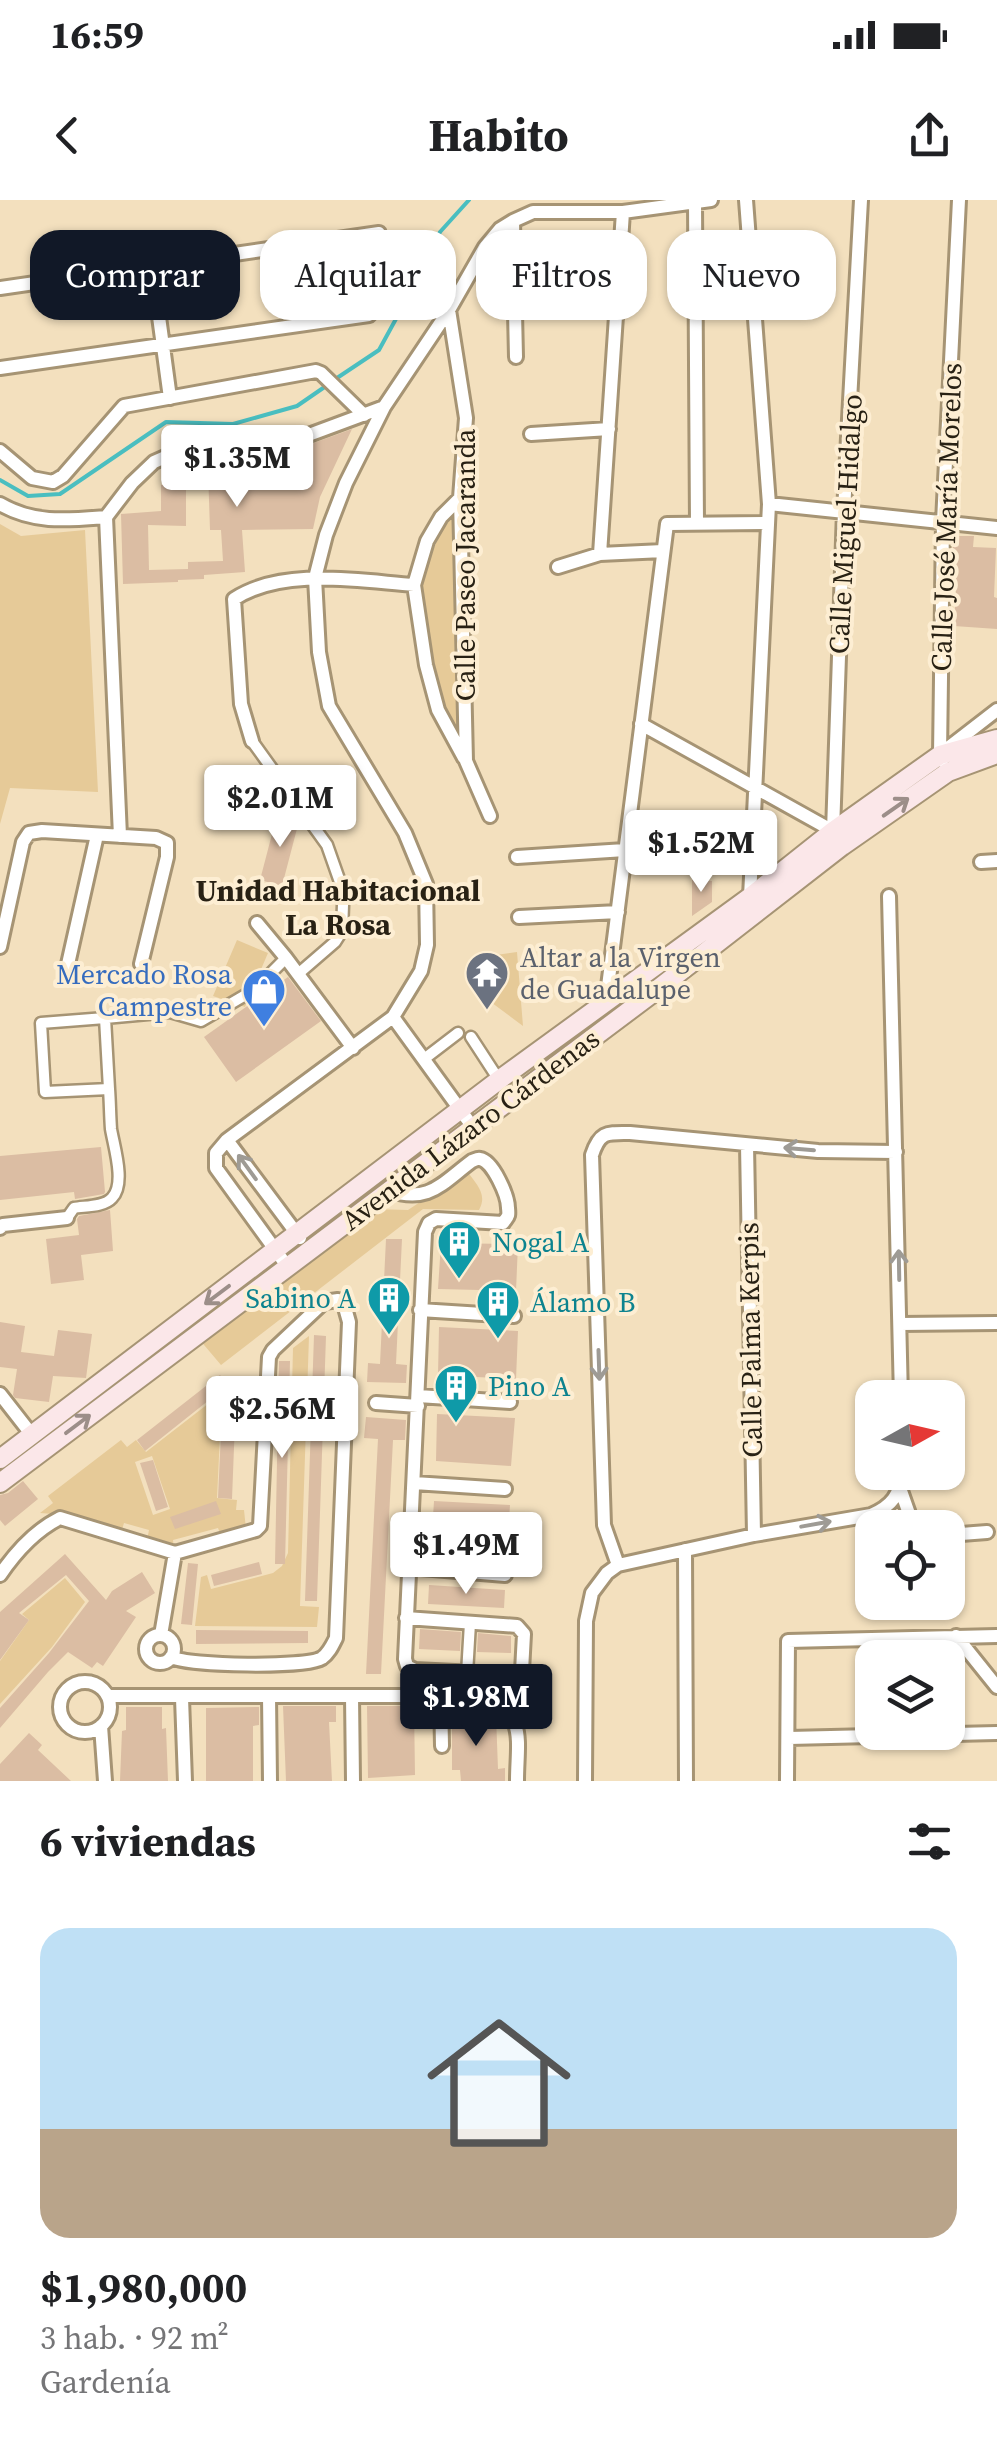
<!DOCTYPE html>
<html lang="es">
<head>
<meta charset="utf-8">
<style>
  :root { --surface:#fff; --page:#f6f6f6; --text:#202124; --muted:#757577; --accent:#111827 }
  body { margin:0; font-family:"Source Serif 4",serif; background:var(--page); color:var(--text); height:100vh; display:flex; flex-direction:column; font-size:38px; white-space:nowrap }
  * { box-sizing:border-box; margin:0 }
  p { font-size:32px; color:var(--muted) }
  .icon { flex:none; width:55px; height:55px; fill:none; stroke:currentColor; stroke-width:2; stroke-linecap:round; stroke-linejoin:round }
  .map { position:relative; height:1581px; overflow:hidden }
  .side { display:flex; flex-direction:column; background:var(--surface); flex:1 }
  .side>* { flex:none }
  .hud { position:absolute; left:30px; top:30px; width:938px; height:90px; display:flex; gap:20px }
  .needle { width:65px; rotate:82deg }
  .buttons { position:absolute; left:855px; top:1180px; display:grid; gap:20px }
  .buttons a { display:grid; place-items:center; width:110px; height:110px; border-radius:20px; background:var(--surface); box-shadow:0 2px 8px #0004; font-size:50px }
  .price { position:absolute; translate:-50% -85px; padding:0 22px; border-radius:10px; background:#fff; color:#222; font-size:32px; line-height:65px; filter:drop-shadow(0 2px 5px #0008) }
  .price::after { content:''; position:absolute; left:50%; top:60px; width:30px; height:22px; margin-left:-15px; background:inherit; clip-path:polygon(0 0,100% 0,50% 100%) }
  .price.current { background:var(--accent); color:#fff }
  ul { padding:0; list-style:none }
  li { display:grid; align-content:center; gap:20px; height:530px; padding:0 40px }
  li span { display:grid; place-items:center; height:310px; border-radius:30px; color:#555 }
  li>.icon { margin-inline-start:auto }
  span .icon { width:180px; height:180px; fill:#fffc; stroke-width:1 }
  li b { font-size:42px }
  h2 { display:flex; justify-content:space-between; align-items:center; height:120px; padding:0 40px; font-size:42px }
  .tag { padding:0 35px; border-radius:30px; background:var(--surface); box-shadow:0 2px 8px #0004; font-size:35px; line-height:90px }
  .tag.current { background:var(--accent); color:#fff }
  .status { display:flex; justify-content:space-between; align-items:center; height:70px; padding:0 50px; background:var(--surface); direction:ltr }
  .status svg { height:28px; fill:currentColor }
  header { display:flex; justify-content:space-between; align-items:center; height:130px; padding:0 40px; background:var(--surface); font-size:45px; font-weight:700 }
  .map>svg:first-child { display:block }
</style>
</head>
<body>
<div class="status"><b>16:59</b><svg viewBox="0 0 49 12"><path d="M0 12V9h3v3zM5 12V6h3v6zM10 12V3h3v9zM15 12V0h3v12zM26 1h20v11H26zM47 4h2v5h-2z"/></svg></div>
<header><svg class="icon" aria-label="back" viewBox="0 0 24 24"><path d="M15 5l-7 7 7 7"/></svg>Habito<svg class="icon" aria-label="share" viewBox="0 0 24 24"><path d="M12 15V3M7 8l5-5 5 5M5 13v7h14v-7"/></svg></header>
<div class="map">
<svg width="997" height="1581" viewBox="0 0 997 1581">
  <rect width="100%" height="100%" fill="#f3e0be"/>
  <path fill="#e6ca98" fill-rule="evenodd" d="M452,312L458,537C437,498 413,420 424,377C429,354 441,332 452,312Z
    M0,324L21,336L85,330L98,592L10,588L0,624Z
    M237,740L268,753L245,807L213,796Z
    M517,752L523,826L484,797L474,758Z
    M467,971C476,984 488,994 479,1010L423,1009L221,1165L199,1139L372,1009L408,1010Z
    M309,1136L300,1406L319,1407L317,1427L195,1426L201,1377L207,1375L211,1389L273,1373L282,1366L288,1353L293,1148Z
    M222,1193L217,1298L237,1300L236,1310H244L246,1329L221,1336L218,1328L173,1340L174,1348L147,1340L149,1330L124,1323L121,1333L54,1314L40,1313L53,1303L48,1296L121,1240L127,1247L136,1240L146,1252ZM152,1256L170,1309L153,1315L135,1262Z
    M65,1378L85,1402L52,1447L0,1504V1461L29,1420L22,1414Z"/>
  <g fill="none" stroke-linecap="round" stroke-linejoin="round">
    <path stroke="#4abec0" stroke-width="4" d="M334,180L379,150L409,95L440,32L469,0
      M0,280L28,296L60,294L166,222L233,224L297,206L326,186"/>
  </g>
  <path fill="#dbbda3" d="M352,229L320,297L313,329L242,330L245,372L204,375V379L178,380V382L123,384L121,314L161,311V285H186V326L148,325L149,370L188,369V362L223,361L221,330H210L208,270L268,268V260L270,259Z
    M953,336H974L973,347L996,348L994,397L997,398V429L954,426L956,389H952Z
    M277,615L299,621L282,686L260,680Z
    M692,680L712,681V702L692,716Z
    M288,777L321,821L236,882L204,837Z
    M101,947L105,992L104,994L75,999L74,992L0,1000V956Z
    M110,1010L113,1051L81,1055L84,1080L51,1084L46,1039L79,1035L77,1019L79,1016Z
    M386,1039H402L396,1164L407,1165L406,1183L367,1182L368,1163L380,1164Z
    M441,1043L518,1044L516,1091L438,1089Z
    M0,1122L25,1126L21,1152L54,1156L58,1130L92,1134L86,1178L53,1176L49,1202L15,1198L13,1195L17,1169L0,1167Z
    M439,1127L518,1131L516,1179L438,1175Z
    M314,1135L326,1136L317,1401H305Z
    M279,1161H290L285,1364H275Z
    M220,1175L236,1196L232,1299L218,1298L223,1189L145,1251L137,1240Z
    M437,1214L515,1218L511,1266L436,1261Z
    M366,1217L406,1220L405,1240H393L381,1474H366L378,1239L364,1238Z
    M153,1260L168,1307L156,1311L140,1263Z
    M23,1281L38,1299L5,1326L0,1320V1295L8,1293Z
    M216,1301L221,1314L175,1329L170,1317Z
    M434,1301L510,1305L507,1351L431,1348Z
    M65,1354L106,1400L112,1391L142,1372L155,1393L126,1411L136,1417L103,1466L97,1462L92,1468L68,1452L48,1472L0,1528V1508L49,1453L89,1401L66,1375L19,1413L29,1420L0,1460V1412Z
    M259,1362L262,1374L214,1386L211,1375Z
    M188,1363L198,1364L192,1425L181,1424Z
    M429,1385L505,1390L504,1408L428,1404Z
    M420,1429L461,1432L460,1451L419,1449Z
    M196,1430L308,1431V1443L196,1444Z
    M478,1433L511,1436V1453L477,1452Z
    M283,1506H336V1522H329L332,1581H286Z
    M367,1506H414L415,1575L368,1578Z
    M126,1507H162V1529L166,1528L168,1581H120L122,1531L126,1530Z
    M259,1507V1525L253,1526V1581H206V1508Z
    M452,1516H496L498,1569L505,1568V1581H461L460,1570H452Z
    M29,1533L42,1545L38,1550L71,1581H0V1564Z"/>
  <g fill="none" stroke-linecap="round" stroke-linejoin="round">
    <defs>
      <path id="pedestrian" d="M252,541L327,645L340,682L343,705L342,731L335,742L298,774
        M471,837L499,880
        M424,859L458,833
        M109,889L105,818L170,812L201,821L254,790L286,758
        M67,1018L74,1008C85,1006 104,1007 112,998C126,984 114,947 111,929C110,916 110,902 109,889L45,892L41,823L105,818
        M467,1474L470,1423"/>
      <path id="minor" d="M746,0L769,304L750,697
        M695,2L697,324
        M513,21L516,157
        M152,65L170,198
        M0,88L379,33
        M449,110L466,218L460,298L466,561L490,616
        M0,168L369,115
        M531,234L609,229
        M0,251L32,278L53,282L63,276L124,206L316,171L321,173L364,215
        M460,298L441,317L427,341L414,385L426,465L438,510L464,558
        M0,304C34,324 68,320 106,317L132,283L154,262L172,254L199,250L271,249L384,207L449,110L485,47L500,29L513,21L533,12H623L711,0
        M769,304L997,328
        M106,317L120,636
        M600,354L623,12
        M558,367L600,354L663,351
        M641,524L833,631
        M252,541L241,504L234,399C283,367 359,381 414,385
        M944,551L997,510
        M942,561L940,555L943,322L959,0
        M836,636L833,631L844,311L861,0
        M517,657L625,650
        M981,662L997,661
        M889,696L901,1198
        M519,717L618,712
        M257,723L286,758L353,848
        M0,747L23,642L29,633L42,631L156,638L167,643V657L141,764
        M66,773L97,635
        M606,802L667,324L768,323
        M393,817L472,926
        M227,940L300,1038
        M747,945L754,1335
        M388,990C429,1004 441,984 472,961C475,960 478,958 480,959C493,961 508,996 508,1008C509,1017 508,1016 503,1023L436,1019L429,1023L425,1032L405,1459L407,1466L415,1470L515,1475L522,1471L524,1434L517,1426L406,1418
        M0,1028L3,1025L67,1018
        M287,1066L216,968V953L227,940L393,817L421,771L427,745L426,684L405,633L329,506L319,452L315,378L326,335L346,283L384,207
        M420,1110L514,1116
        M900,1124L997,1123
        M0,1194L32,1235
        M418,1196L510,1202
        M376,1203L418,1206
        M414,1283L505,1289
        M900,1288L914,1328
        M948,1335L987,1332
        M685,1350L686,1581
        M618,1365L604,1325L592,955C600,931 607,933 630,933L818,951L896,952
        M409,1367L505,1375
        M0,1375C15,1353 36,1330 60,1318L175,1353L256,1330L260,1326L269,1157L273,1150L324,1102L338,1100L344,1104L349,1122L336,1438C332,1446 329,1453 322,1458C306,1468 189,1466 171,1457
        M161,1435L175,1353
        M146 1449a14 14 0 1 1 28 0a14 14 0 1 1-28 0Z
        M956,1436L997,1487
        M60 1507a25 25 0 1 1 50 0a25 25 0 1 1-50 0Z
        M441,1495L442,1546
        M108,1496H485C527,1515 517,1541 517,1581
        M269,1496L270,1581
        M352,1496L353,1581
        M182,1498L185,1581
        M101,1526L105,1581
        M789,1538L997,1533
        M585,1581L586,1421L592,1393L607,1373L618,1365L754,1335L871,1315C892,1306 900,1295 902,1272
        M787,1581L788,1441L997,1436"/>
      <path id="secondary" d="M0,1259L499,880L750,697L833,631L940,555L997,539
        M0,1283L654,792L842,646L948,572L997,554"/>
    </defs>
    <use href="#pedestrian" stroke="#a69474" stroke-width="15"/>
    <use href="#minor" stroke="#a69474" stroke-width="18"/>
    <use href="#secondary" stroke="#a69474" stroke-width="22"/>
    <use href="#pedestrian" stroke="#fff" stroke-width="10"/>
    <use href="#minor" stroke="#fff" stroke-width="12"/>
    <use href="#secondary" stroke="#fbe7e9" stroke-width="18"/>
  </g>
  <defs><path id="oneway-shaft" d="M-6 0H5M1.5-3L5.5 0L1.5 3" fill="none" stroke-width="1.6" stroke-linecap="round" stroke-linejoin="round" transform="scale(2.5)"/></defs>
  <g stroke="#9c8e89">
    <use href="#oneway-shaft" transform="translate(896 607) rotate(-35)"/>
    <use href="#oneway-shaft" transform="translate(217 1095) rotate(143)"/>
    <use href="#oneway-shaft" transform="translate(78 1224) rotate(-37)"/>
  </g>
  <g stroke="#9e9b95">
    <use href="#oneway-shaft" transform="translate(799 949) rotate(-175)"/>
    <use href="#oneway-shaft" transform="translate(247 967) rotate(-126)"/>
    <use href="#oneway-shaft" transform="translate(899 1065) rotate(-91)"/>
    <use href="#oneway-shaft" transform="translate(599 1165) rotate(88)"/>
    <use href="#oneway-shaft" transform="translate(816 1324) rotate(-10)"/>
  </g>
  <defs>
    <symbol id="temple-pin" viewBox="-11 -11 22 30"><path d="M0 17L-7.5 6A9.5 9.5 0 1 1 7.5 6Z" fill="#6b7280" stroke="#fdeed3"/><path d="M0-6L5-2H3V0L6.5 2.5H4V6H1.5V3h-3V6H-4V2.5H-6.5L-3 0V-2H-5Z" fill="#fff"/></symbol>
    <symbol id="shop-pin" viewBox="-11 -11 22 30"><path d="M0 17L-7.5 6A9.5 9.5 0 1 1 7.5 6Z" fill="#3f7fe0" stroke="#fdeed3"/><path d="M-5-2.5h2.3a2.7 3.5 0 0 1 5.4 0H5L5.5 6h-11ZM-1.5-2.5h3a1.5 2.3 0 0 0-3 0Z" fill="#fff"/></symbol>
    <symbol id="building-pin" viewBox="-11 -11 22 30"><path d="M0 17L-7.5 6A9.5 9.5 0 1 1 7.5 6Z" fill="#0f9aa8" stroke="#fdeed3"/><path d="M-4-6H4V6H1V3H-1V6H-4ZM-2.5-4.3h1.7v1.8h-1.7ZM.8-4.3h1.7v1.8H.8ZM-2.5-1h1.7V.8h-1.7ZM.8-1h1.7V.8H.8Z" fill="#fff"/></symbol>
  </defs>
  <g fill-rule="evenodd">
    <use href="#temple-pin" x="462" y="748" width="50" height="68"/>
    <use href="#shop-pin" x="239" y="765" width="50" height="68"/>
    <use href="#building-pin" x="434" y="1017" width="50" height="68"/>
    <use href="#building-pin" x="364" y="1073" width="50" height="68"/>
    <use href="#building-pin" x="473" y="1077" width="50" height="68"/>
    <use href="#building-pin" x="431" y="1161" width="50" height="68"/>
  </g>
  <g text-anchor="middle" stroke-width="8" stroke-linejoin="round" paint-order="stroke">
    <g font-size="28" fill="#282114" stroke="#fdeed3">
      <text transform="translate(946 317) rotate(-88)" y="10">Calle José María Morelos</text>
      <text transform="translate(845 324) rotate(-87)" y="10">Calle Miguel Hidalgo</text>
      <text transform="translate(465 365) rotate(-90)" y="10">Calle Paseo Jacaranda</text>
      <text transform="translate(470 929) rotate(-37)" y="10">Avenida Lázaro Cárdenas</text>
      <text transform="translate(750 1140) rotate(-91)" y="10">Calle Palma Kerpis</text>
    </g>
    <g font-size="28" fill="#5b616d" stroke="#fdeed3" text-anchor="start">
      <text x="520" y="767">Altar a la Virgen<tspan x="520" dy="32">de Guadalupe</tspan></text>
    </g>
    <g font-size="28" fill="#366cbe" stroke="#fdeed3" text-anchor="end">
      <text x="232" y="784">Mercado Rosa<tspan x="232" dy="32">Campestre</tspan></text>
    </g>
    <g font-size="28" fill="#0d838f" stroke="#fdeed3" text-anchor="start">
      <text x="492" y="1052">Nogal A</text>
      <text x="356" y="1108" text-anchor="end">Sabino A</text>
      <text x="530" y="1112">Álamo B</text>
      <text x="488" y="1196">Pino A</text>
    </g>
    <g font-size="30" font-weight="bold" fill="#282114" stroke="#fdeed3">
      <text x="338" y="701">Unidad Habitacional<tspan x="338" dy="34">La Rosa</tspan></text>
    </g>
  </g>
</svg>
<div class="buttons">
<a><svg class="needle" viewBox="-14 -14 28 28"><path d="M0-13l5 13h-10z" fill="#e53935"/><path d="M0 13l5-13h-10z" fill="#757577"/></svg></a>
<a><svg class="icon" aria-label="locate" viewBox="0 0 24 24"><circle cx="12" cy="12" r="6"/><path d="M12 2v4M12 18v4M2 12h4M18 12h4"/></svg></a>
<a><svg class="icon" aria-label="layers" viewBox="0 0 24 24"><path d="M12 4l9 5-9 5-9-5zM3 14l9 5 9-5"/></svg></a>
</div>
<b class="price" style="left:237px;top:310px">$1.35M</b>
<b class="price" style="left:280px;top:650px">$2.01M</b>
<b class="price" style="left:701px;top:695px">$1.52M</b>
<b class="price" style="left:282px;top:1261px">$2.56M</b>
<b class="price" style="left:466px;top:1397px">$1.49M</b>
<b class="price current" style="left:476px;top:1549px">$1.98M</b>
<div class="hud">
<a class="tag current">Comprar</a>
<a class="tag">Alquilar</a>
<a class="tag">Filtros</a>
<a class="tag">Nuevo</a>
</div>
</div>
<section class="side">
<h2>6 viviendas<svg class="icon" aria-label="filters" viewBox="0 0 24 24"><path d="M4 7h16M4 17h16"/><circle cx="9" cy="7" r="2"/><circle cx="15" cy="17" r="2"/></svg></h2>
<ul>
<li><span style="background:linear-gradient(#bfe0f5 65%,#b9a48a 0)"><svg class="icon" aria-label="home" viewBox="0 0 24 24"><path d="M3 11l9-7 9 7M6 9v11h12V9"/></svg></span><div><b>$1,980,000</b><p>3 hab. · 92 m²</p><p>Gardenía</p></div></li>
</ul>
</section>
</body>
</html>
